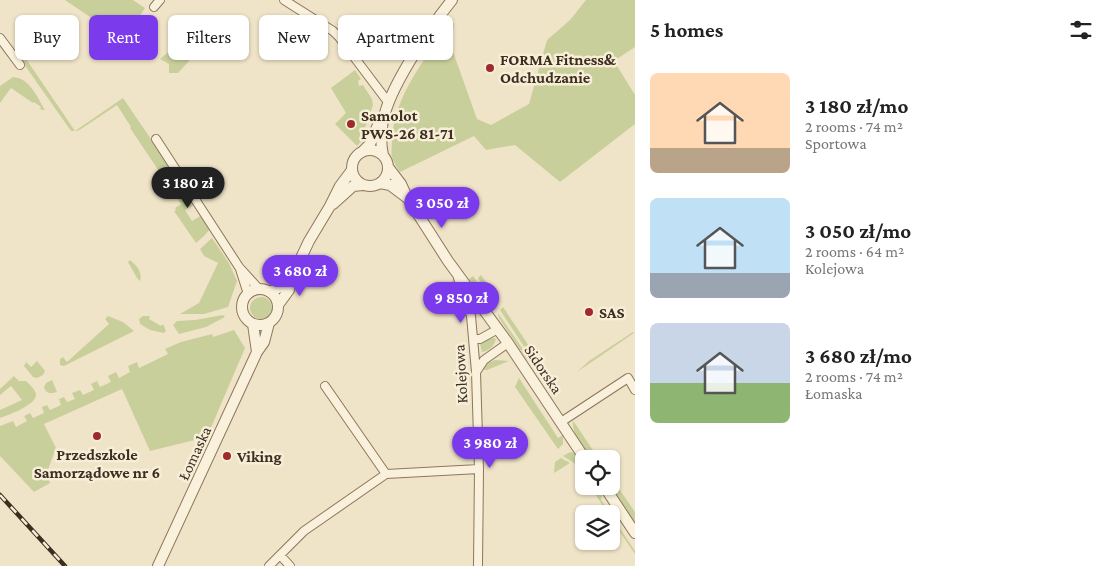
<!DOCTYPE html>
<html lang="en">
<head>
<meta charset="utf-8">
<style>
  :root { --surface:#fff; --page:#f6f6f6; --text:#222; --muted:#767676; --accent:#7c3aed }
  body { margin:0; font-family:"Crimson Pro",serif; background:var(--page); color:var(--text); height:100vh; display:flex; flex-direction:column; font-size:19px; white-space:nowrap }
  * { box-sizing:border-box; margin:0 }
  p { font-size:16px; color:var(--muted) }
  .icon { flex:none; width:28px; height:28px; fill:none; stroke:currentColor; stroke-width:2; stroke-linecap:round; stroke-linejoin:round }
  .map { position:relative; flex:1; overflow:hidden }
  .side { display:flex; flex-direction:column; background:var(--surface); width:475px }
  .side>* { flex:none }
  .banner { position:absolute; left:15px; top:15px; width:475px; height:45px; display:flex; gap:10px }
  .tools { position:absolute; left:575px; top:450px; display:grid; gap:10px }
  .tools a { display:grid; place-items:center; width:45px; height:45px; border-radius:8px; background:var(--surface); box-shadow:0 1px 4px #0004; font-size:25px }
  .price { position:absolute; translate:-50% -42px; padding:0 11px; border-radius:18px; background:var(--accent); color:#fff; font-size:16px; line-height:32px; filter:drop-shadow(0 1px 2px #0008) }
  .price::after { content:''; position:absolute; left:50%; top:30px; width:15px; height:11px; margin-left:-8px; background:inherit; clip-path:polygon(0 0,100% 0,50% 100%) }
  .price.current { background:#222; color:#fff }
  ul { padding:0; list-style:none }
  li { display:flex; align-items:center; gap:15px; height:125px; padding:0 15px }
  li span { display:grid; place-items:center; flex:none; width:140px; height:100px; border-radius:8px; color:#555 }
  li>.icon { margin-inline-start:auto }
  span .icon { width:60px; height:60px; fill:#fffc; stroke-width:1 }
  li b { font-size:21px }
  h2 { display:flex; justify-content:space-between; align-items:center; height:60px; padding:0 15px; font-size:21px }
  .pill { padding:0 18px; border-radius:8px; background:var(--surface); box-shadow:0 1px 4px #0004; font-size:18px; line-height:45px }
  .pill.current { background:var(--accent); color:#fff }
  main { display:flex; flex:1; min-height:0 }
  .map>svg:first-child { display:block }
</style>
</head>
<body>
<main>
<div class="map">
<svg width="635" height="566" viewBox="0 0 635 566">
  <rect width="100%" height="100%" fill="#f0e4c8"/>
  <path fill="#c9cf9b" d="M65,0H133L145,8L124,40Z
    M586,0H635V47L614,61L635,95V124L560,182L515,145L486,150L474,136L400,172C398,169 395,165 394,162C390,155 392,147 392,139C394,98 423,61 446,29L454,23L451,46L477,119L491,125L529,104L547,40L570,20Z
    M18,47L75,131L123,98L195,204L185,210L192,221L202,215L211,228L204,236L196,243L174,211L176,210L175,208L181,204L130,128L131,127L117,105L81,129L77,131H71L14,50Z
    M173,48H185V54L189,61L178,73H169V64L160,59Z
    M355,70L361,79L358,81L359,86L363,85L372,99L373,105L365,128L364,138L357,146L335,124L346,113L331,88Z
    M13,77C30,78 37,97 45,110H43L40,109L41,107L34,102L33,103L11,88L0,103V86Z
    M212,238L229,263L237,281L228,307L204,314H180L199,303L218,263L204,256L200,249Z
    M130,260C136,265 143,272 140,281L137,278L128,262Z
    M481,275L498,299L492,301L478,278Z
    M473,276L492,304L485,301L469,279Z
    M453,280L466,311L462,310L451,283Z
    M250 308a11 11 0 1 1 22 0a11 11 0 1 1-22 0Z
    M503,307L531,349L527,351L500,310Z
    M498,313L529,358L527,360L499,318Z
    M223,315L225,317L206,327L179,334L173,325L177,321L195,320Z
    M108,316L123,322L134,331L64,366L60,365V359L63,357L67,362L109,324L105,319Z
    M143,316H150L149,319L161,326L163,324L166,331L164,333L150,330L140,324L139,319Z
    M234,330L245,348L207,437L150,451L122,389L44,424L56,448L47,472L50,483L34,492L0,456V426L13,421L16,427L27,421L24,416L30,413L33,418L44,413L42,407L47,405L50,410L61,405L59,399L64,397L67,402L75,399L72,393L80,390L83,395L94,390L91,384L97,381L100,387L111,382L108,376L116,372L119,378L130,372L128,366L137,362L139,368L168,354L165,349L181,342L212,334L213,337Z
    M633,332L634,333L577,372L589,361Z
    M494,338L496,339C494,346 489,351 482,352L480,344L487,339Z
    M533,352L547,373L543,375L529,354Z
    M495,360L509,361L487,370H483L488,363Z
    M37,361L45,371L43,375L37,378L33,377L24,366L26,362L31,367Z
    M14,376L19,381H26C30,385 35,389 36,394C37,405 9,415 0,418V410L22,400L11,386L0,395V389Z
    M519,378L558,438L563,435V444L558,449L515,387Z
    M52,380L57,392C51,394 46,394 44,387L46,383Z
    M573,421L574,422L599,459H592C585,448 571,434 573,421Z
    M570,452L574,453L584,466V477L574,463L563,456Z
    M561,458L570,463L554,473L555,462Z
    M611,477L635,512V524L610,486Z
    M590,486H597L602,494L601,500L611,514H608Z
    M611,515L635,551V554L611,519Z"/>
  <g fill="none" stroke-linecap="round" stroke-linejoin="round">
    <defs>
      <path id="minor" d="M284,0L333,31L339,37L388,102
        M154,7L160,0
        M0,38L20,65
        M156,139L239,267L259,289
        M240,269L248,294
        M458,278L471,316L476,372L479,469L478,566
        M473,339H480L498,329
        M476,372L484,360L508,343
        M325,386L386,474
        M561,422L628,378L635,390
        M280,555L290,566
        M269,566L304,531L386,474L479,469"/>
      <path id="tertiary" d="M352 168a18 18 0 1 1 36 0a18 18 0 1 1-36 0Z
        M362,152L370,144L380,120
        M383,155C380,142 381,125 385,113C394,81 431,26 452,0
        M388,167L401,184L407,197L448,261L508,343L585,459
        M380,183L390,185L406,197
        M333,204L353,186L363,185
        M242 307a18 18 0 1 1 36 0a18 18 0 1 1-36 0Z
        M270,292L282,286L292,277
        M278,305L289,290L292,277L309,241L330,206L340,186L352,170
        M253,324L257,352
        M604,486L635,533
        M158,566L257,352L264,342L269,323"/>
    </defs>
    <use href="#minor" stroke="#8d765c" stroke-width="10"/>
    <use href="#tertiary" stroke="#8d765c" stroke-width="12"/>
    <use href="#minor" stroke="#faf1dc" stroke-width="8"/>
    <use href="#tertiary" stroke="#faf1dc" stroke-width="10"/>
    <defs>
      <path id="rail" d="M0,495L65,566"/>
    </defs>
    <use href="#rail" stroke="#3d2e20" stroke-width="4.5"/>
    <use href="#rail" stroke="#f7eed8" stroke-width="2.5" stroke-dasharray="8" stroke-linecap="butt"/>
  </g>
  <g fill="#9e2a2b" stroke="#f7eed8" stroke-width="2">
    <circle cx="490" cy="68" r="5"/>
    <circle cx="351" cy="124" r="5"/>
    <circle cx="589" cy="312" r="5"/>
    <circle cx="97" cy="436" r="5"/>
    <circle cx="227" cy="456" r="5"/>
  </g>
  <g text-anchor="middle" stroke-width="5" stroke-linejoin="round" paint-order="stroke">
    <g font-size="16" font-weight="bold" fill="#3d2e20" stroke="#f7eed8" text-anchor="start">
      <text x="500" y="65">FORMA Fitness&amp;<tspan x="500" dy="18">Odchudzanie</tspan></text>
      <text x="361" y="121">Samolot<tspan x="361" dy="18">PWS-26 81-71</tspan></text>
      <text x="599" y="318">SAS</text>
      <text x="97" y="460" text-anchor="middle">Przedszkole<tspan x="97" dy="18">Samorządowe nr 6</tspan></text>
      <text x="237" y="462">Viking</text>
    </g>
    <g font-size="16" fill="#3d2e20" stroke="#f7eed8">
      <text transform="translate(544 369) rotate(56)" y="6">Sidorska</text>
      <text transform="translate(460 374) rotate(-93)" y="6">Kolejowa</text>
      <text transform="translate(194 453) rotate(-65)" y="6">Łomaska</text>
    </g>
  </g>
</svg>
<div class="tools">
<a><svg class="icon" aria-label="locate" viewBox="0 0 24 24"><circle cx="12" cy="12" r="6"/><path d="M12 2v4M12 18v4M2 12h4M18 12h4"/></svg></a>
<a><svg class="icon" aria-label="layers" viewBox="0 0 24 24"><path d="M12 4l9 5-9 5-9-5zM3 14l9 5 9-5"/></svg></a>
</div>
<b class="price current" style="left:188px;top:209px">3 180 zł</b>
<b class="price" style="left:442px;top:229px">3 050 zł</b>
<b class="price" style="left:300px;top:297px">3 680 zł</b>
<b class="price" style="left:461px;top:324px">9 850 zł</b>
<b class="price" style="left:490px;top:469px">3 980 zł</b>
<div class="banner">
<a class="pill">Buy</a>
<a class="pill current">Rent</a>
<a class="pill">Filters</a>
<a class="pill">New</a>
<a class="pill">Apartment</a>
</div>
</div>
<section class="side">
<h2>5 homes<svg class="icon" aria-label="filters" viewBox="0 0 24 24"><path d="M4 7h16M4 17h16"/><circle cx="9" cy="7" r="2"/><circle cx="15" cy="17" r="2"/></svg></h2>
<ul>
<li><span style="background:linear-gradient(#ffd9b3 75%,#b9a48a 0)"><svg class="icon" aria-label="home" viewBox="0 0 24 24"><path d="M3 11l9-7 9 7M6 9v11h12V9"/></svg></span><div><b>3 180 zł/mo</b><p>2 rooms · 74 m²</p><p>Sportowa</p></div></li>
<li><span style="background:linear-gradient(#bfe0f5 75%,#9aa5b1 0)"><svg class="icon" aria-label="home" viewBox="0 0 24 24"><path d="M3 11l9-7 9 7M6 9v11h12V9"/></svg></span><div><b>3 050 zł/mo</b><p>2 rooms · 64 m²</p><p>Kolejowa</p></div></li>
<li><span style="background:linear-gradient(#c9d6e8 60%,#8fb573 0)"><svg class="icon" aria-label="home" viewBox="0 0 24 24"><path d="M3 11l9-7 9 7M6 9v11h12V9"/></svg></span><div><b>3 680 zł/mo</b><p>2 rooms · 74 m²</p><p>Łomaska</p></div></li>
</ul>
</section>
</main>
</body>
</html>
